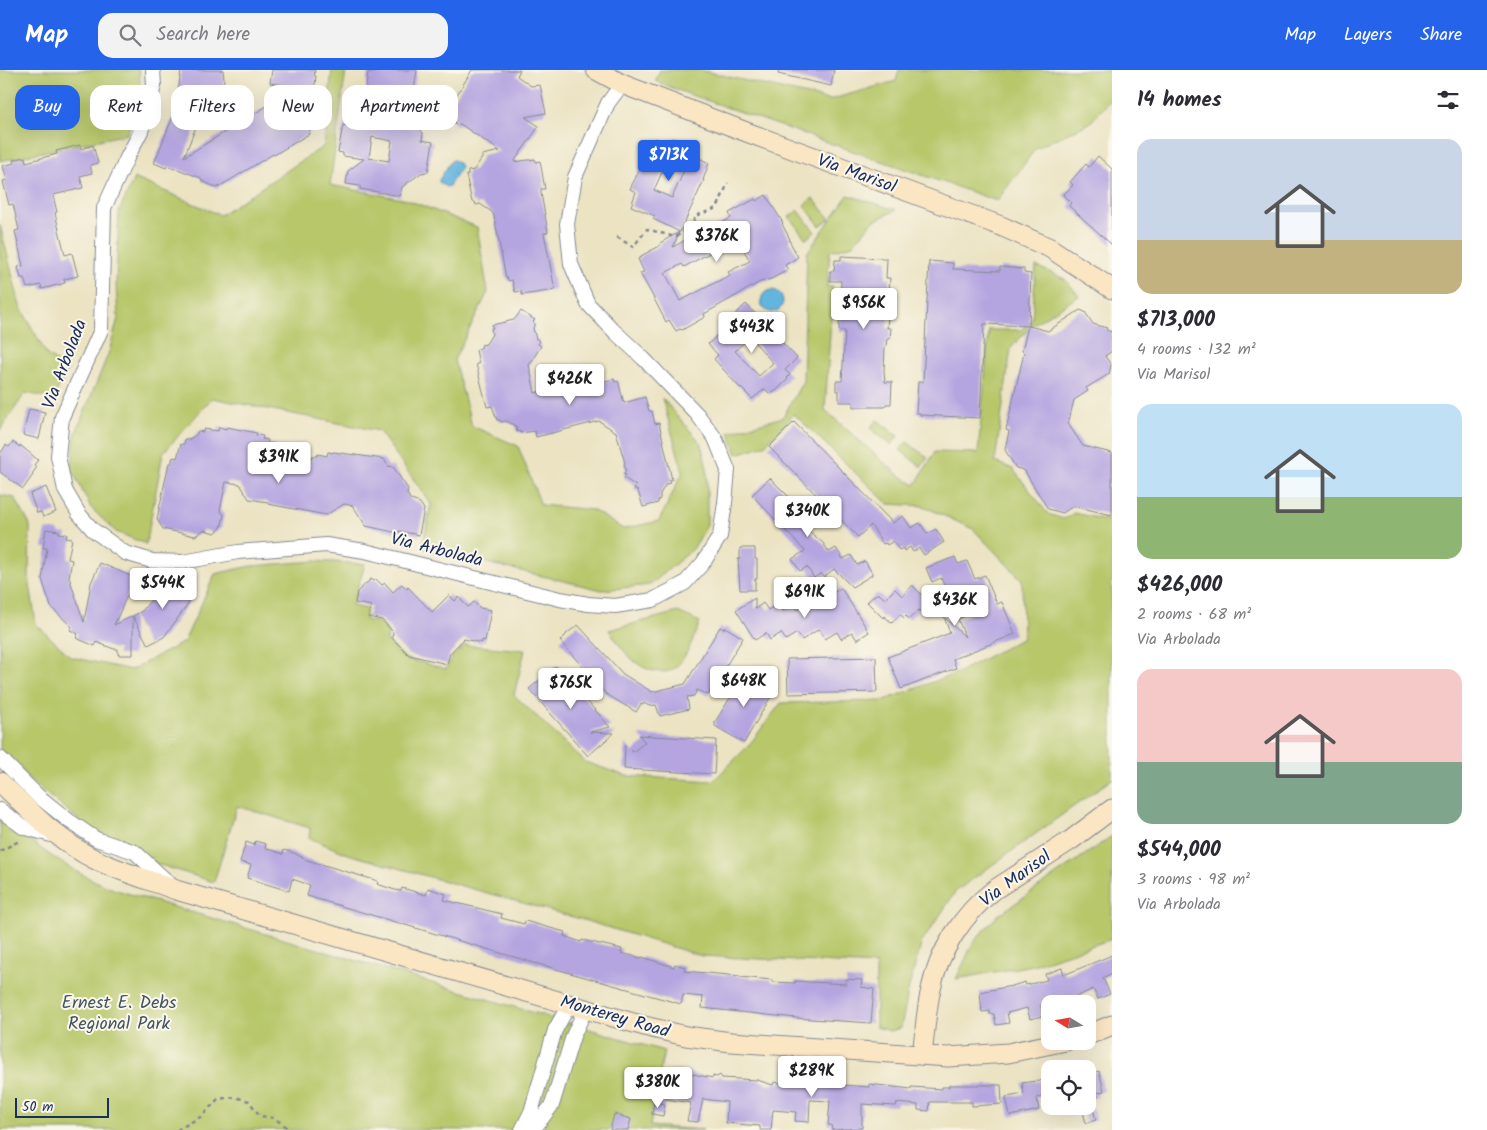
<!DOCTYPE html>
<html lang="en">
<head>
<meta charset="utf-8">
<style>
  :root { --surface:#fff; --page:#f2f2f3; --text:#2b2b33; --muted:#7c7c81; --accent:#2563eb }
  body { margin:0; font-family:Kalam,sans-serif; background:var(--page); color:var(--text); height:100vh; display:flex; flex-direction:column; font-size:19px; white-space:nowrap }
  * { box-sizing:border-box; margin:0 }
  p { font-size:16px; color:var(--muted) }
  .icon { flex:none; width:28px; height:28px; fill:none; stroke:currentColor; stroke-width:2; stroke-linecap:round; stroke-linejoin:round }
  .map { position:relative; flex:1; overflow:hidden }
  .drawer { display:flex; flex-direction:column; background:var(--surface); width:375px }
  .drawer>* { flex:none }
  .banner { position:absolute; left:15px; top:15px; width:475px; height:45px; display:flex; gap:10px }
  .needle { width:32px; rotate:281deg }
  .controls { position:absolute; left:1041px; top:925px; display:grid; gap:10px }
  .controls a { display:grid; place-items:center; width:55px; height:55px; border-radius:10px; background:var(--surface); box-shadow:0 5px 20px #0002; font-size:25px }
  .scale { position:absolute; left:15px; bottom:12px; width:94px; box-sizing:border-box; padding-left:5px; border:2px solid #1b2f5e; border-top:0; font-size:14px; line-height:18px; white-space:nowrap; color:#1b2f5e; -webkit-text-stroke:4px #fbf7ec; paint-order:stroke }
  .price { position:absolute; translate:-50% -42px; padding:0 11px; border-radius:5px; background:#fff; color:#222; font-size:16px; line-height:32px; filter:drop-shadow(0 1px 2px #0008) }
  .price::after { content:''; position:absolute; left:50%; top:30px; width:15px; height:11px; margin-left:-8px; background:inherit; clip-path:polygon(0 0,100% 0,50% 100%) }
  .price.on { background:var(--accent); color:#fff }
  ul { padding:0; list-style:none }
  li { display:grid; align-content:center; gap:10px; height:265px; padding:0 25px }
  li span { display:grid; place-items:center; height:155px; border-radius:15px; color:#555 }
  li>.icon { margin-inline-start:auto }
  span .icon { width:90px; height:90px; fill:#fffc; stroke-width:1 }
  li b { font-size:21px }
  h2 { display:flex; justify-content:space-between; align-items:center; height:60px; padding:0 25px; font-size:21px }
  .tag { padding:0 18px; border-radius:15px; background:var(--surface); box-shadow:0 5px 20px #0002; font-size:18px; line-height:45px }
  .tag.on { background:var(--accent); color:#fff }
  header { display:flex; align-items:center; gap:30px; box-sizing:border-box; height:70px; padding:0 25px; background:var(--accent); color:#fff }
  header strong { font-size:24px }
  nav { display:flex; gap:28px; margin-inline-start:auto; font-size:18px }
  .search { width:350px; height:45px; background:var(--page); display:flex; align-items:center; gap:12px; box-sizing:border-box; padding:0 18px; border-radius:15px; color:var(--muted); font-size:19px }
  main { display:flex; flex:1; min-height:0 }
  .map>svg:first-child { display:block }
</style>
</head>
<body>
<header>
<strong>Map</strong>
<div class="search"><svg class="icon" aria-label="search" viewBox="0 0 24 24"><circle cx="10" cy="10" r="6"/><path d="M15 15l6 6"/></svg>Search here</div>
<nav><a>Map</a><a>Layers</a><a>Share</a></nav>
</header>
<main>
<div class="map">
<svg width="1112" height="1060" viewBox="0 0 1112 1060">
  <rect width="100%" height="100%" fill="#fbf7ec"/>
  <filter id="ink" filterUnits="userSpaceOnUse"><feTurbulence type="fractalNoise" baseFrequency=".02" numOctaves="2"/><feDisplacementMap in="SourceGraphic" scale="10" xChannelSelector="R" yChannelSelector="G"/><feConvolveMatrix kernelMatrix="1 2 1 2 8 2 1 2 1" color-interpolation-filters="sRGB"/></filter>
  <filter id="wash" filterUnits="userSpaceOnUse"><feTurbulence type="fractalNoise" baseFrequency=".0096" numOctaves="4" result="noise"/><feDisplacementMap in="SourceGraphic" scale="20" xChannelSelector="R" yChannelSelector="G"/><feGaussianBlur stdDeviation="1.12" result="paint"/><feColorMatrix in="noise" values="0 0 0 0 0 0 0 0 0 0 0 0 0 0 0 0 0 1.4 0 .05"/><feComposite in="paint" operator="in"/></filter>
  <g filter="url(#wash)">
    <rect width="100%" height="100%" fill="#ebe3c2"/>
    <path fill="#b7c76a" stroke="#697b64" d="M0,0H139L141,27L127,64L0,91Z
      M332,0H346L330,115L408,130L477,157L488,222L454,290L472,356L518,376L541,435L593,440L623,459L659,451L683,402L662,328L701,373L707,398V456L693,479L650,515L602,520L422,478L431,434L379,361L212,328L163,383L146,474L116,462L91,438L72,400L75,365L109,282L118,248L116,214L119,142L134,108L220,145L324,76Z
      M660,0H700L829,30L896,11L899,0H1112V28L1090,53L1036,78L997,131L691,25L655,11Z
      M848,125L896,140L872,152L853,175L830,181L827,217H833L825,340L896,403L915,415L935,382L978,383L989,260H1021L1032,250L1036,196L1065,209L1079,226L1032,255L1011,278L995,392L1013,399L1048,444L1064,449L1074,443L1112,451V709L956,821L922,872L909,917L901,958L890,961L876,957V895L702,886L580,849L348,784L309,768L310,758L237,736L214,812L157,794L84,754L38,717L0,681V425L15,428L30,455L29,508L36,554L71,587L131,600L184,572L215,504L251,496L315,491L365,494L352,536L367,539L365,550L379,552L388,561L387,571L407,589L446,599L452,587L465,575L525,580L514,625L585,692L626,706L713,711L749,675L781,633L882,631L959,602L1023,568L1022,510L973,459L923,436L888,434L794,344L765,375L737,384L729,362L783,347L803,311L807,183Z
      M813,128L830,149L820,156L804,135Z
      M798,140L815,162L806,169L789,147Z
      M0,155L20,236L47,285L68,299L53,328L25,323L0,361Z
      M877,350L898,366L891,375L870,358Z
      M907,372L928,388L921,397L900,380Z
      M678,542L700,552C695,565 685,592 673,599C667,603 661,602 654,601C632,596 621,577 609,560Z
      M0,746C39,778 65,799 113,819L664,981L650,1056L703,1060H0Z
      M1112,766V869L1033,895L956,909L973,873L997,846Z"/>
    <path fill="#62b5de" stroke="#3e729e" d="M454,90L460,94L461,97L449,116L446,117L439,112V110L451,91Z
      M761 231a11 11 0 1 1 22 0a11 11 0 1 1-22 0Z"/>
    <g id="blocks">
      <path fill="#b4a4e0" fill-rule="evenodd" d="M181,0H223L224,9L218,46L201,44L184,87L298,17L270,13L272,0H315L314,5L316,6L309,64L274,85L273,84L217,118L202,111L201,108L175,98V99L167,96L166,98L154,93L180,29H177Z
        M375,0H417L410,46L423,63L422,70L433,72L428,102L421,103L402,117L400,126L360,119V116L346,114L348,101L364,89L343,86V83L338,82L343,55L348,56L349,52L352,53L378,34L364,31L368,2L375,3ZM372,67L392,71L389,91L369,88Z
        M472,0H520L517,6L531,16L540,15L546,43L525,47L539,56L514,92L535,89L536,92L540,91L545,119H541V123L548,162L544,163L555,220L522,225L521,221L515,222L512,210L508,211V208H506L494,146L492,142L480,134L476,135L475,132H472L466,105H468V101L474,100L482,88V85L500,81L460,54L455,55L450,29L455,28Z
        M779,0H834L831,16L778,4Z
        M655,68L669,75L672,68L695,75L694,77L698,79L695,86L709,93L703,110H704L680,162L653,149L655,146L631,136L636,122L630,119ZM668,89L686,96L672,128L654,120Z
        M80,75L81,79L93,75L98,93L90,95L92,103L80,106L83,118L53,125L57,142L55,143L65,185L72,183L78,206L64,209L65,213L50,217L42,219L41,215L27,218L24,208H21L18,197L23,196L15,161L19,160L13,134L9,135L3,111L7,110L3,96L14,93L13,90L25,87L26,92L57,84L56,81Z
        M1098,86L1112,99V175L1069,136L1071,133L1063,125L1073,115L1070,112L1086,94L1089,97Z
        M766,125L783,153L782,154L790,169L789,170L798,187L785,195L788,200L771,209L760,212L704,244L705,247L682,260L680,259L676,261L669,250L666,252L651,223L640,203L644,202L638,189L642,187L641,186L661,175L660,173L679,162L673,177L711,156L712,158L731,148L729,143L731,142L755,129L756,131ZM737,168L750,191L728,202L730,205L680,231L665,203L682,194L684,197Z
        M841,186L881,188V189H887L886,208H890L887,247H888L887,258H891L890,269H887L886,276H885L884,301L885,312H892L891,334H886L885,337H853V332H839V321H836V311H842L845,261H839L841,211H830V201H834L835,190H841Z
        M929,191L953,193V199L1000,201V197L1024,199V203L1031,204L1029,256L1048,261L1080,240L1085,242L1093,254L1107,258L1106,260L1112,262V281L1105,286L1111,295L1109,304L1086,318L1088,321L1074,330L1068,354L1083,376L1112,383V445L1073,436L1063,443L1048,439L1024,400L1016,398L1005,380L1009,361L1006,360L1024,283L1022,281L1028,256L984,254L980,348L920,345V343H916L918,312H923Z
        M746,234L797,288L785,300L790,305L787,308L788,309L776,321L770,324L765,319L752,329L741,318L739,317L714,289L718,285L708,274L727,256L725,254ZM750,267L773,293L759,306L735,281Z
        M521,241L535,250L533,252L535,254L533,258L536,269L540,271L538,274L541,276L529,295L535,323L585,309L586,313L599,309L600,312L614,309L615,312L618,311L624,333L645,327L649,341H652L655,354L659,353L672,410H669L670,413L666,414L660,424V429L658,430V433L643,437L638,421L634,419L636,416L624,408L626,405L623,404L626,400L624,394L625,393L616,362L599,351L536,367L535,361L520,363V361L517,362L516,356L506,351L501,352L500,350H497L492,336L487,337L476,294H479L476,280L482,277L481,275L486,274L492,264L491,258H493L492,255L514,250Z
        M29,339L45,342L39,369L23,365Z
        M794,352L893,453L903,446L911,458L920,453L927,464L936,459L944,472L924,485L919,478L913,482L910,477L904,481L903,478L899,480L893,471L887,475L886,473L883,474L871,455L858,467L769,377Z
        M219,357L226,359L227,357L257,363L256,365L263,366L262,369L268,370L267,373L276,375V378L281,379L280,382L286,390L297,393L302,395L312,389V386H317L318,384L327,386L328,382L333,383V382L384,389L388,396L393,397L408,419L407,424L411,430L420,433L424,439L419,465L399,461L398,463L366,456L353,436L344,434L326,445L268,434V432L249,429L240,414L226,412L220,440L224,445L221,458L215,463L204,460L195,466L163,459L157,449L169,393L171,394L173,387L177,388L181,374H184L185,369L188,370L197,364L198,361L203,362L204,359L218,361Z
        M13,372L20,377V375L38,390L34,395L37,397L32,404L33,405L23,419L0,402V384L6,375L9,377Z
        M770,408L815,453L808,460L823,473L829,482L836,478L843,489L851,485L857,495L865,491L872,503V505L852,517L834,499L824,507L821,503L814,508L807,497L800,501L792,489L805,481L752,425Z
        M46,417L56,442L43,447L41,442L37,443L30,424Z
        M46,459L59,461V463L67,464L66,468L72,469L68,489L72,490L69,507L84,552L91,513L100,493L135,508L114,555L133,546V585H118V579H114L96,572L95,576L76,568L78,564L70,560L72,557L51,537L42,509L47,478H43Z
        M740,478H755V489H757V509H755V520H740L738,489H740Z
        M955,487L958,494L967,491L975,509L985,505L997,534L1002,532L1015,564L953,589L956,598L901,619L888,587L950,563L944,547L965,567L958,549L970,544L963,527L960,528L956,517L950,520L949,517L945,518L941,508L932,512L926,498Z
        M371,509L374,511L376,509L382,515L385,513L393,522L402,514L407,519L408,517L432,542L449,525L455,531L458,527L468,537L474,532L480,538L491,540L485,571L482,570V573L464,569L450,583L447,594L409,585L392,568L393,562L382,550L368,547L371,536L355,533L357,522Z
        M169,510L193,516L188,534L164,567L148,575L133,546L142,541L158,521L160,512L168,513Z
        M912,515L932,535V540L928,544H924L919,540L909,549L906,546L904,548L900,544L892,553L884,546L883,548L867,532L876,524H879L885,529L895,519L902,526Z
        M841,518L869,562L857,570L852,562L841,569L837,562L825,569L819,559L802,570L797,563L786,570L781,563L770,570L766,563L755,570L736,540L755,528V539L763,533L768,540L779,533L783,541L794,534L798,540L801,538L803,542Z
        M578,555L623,604L652,622L685,614L720,557L724,559L725,557L743,568L708,625L697,620L694,626L687,627L689,639L660,646L656,635L649,636L644,633L643,635L641,634L636,642L606,624L560,571L566,565V564Z
        M876,587L877,622L788,624L787,589Z
        M556,596L610,657L590,662L614,663L588,686L529,619Z
        M745,604L774,621L744,673L715,656V652Z
        M639,665L716,670L714,704L624,699L625,674L633,682L645,672Z
        M255,771L266,774L265,778L283,784L284,780L294,783L307,790L378,811L377,814L395,820L401,821L402,818L426,825L428,818L446,824L444,830L502,844L501,848L524,854L525,851L565,862L564,866L581,872L582,870L622,879L621,883L641,888L642,887L674,897L675,894L685,897L684,901L740,906V907L772,910V912L795,913V911L846,914V909L862,910L861,917L874,919L871,953L796,948L702,938L703,927L683,925L681,934L531,892L307,826L310,815L292,809L289,821L247,808L251,795L240,792L246,772L254,775Z
        M1112,885V903L1103,908L1110,924L1098,929L1093,919L1074,928L1076,934H1062L1060,928L1040,935L1043,946L1030,949L1027,938L1007,943L1009,953L996,955L994,944H990V941L982,942L980,922L1012,916L1025,912L1026,915L1047,910L1045,904L1062,898L1064,905Z
        M1091,999L1092,1003L1099,1001L1104,1021L1097,1023L1098,1027L1088,1030V1000Z
        M672,1000L713,1008V1006L717,1007L720,1005L722,1008L757,1010L773,1015L774,1012L781,1013L783,1010L786,1013L801,1012V1007L818,1008V1013L869,1017V1014L911,1019V1017L942,1019V1017H949V1015H1001L1002,1034L972,1036V1032H930L929,1041L918,1040V1035L897,1033L896,1036L862,1034V1058L832,1060L831,1055H828L830,1031L810,1030L809,1052L795,1051L796,1042L773,1040L771,1060H760V1056L726,1053L727,1032L703,1029L698,1052L687,1051L691,1033L666,1029Z
        M1050,1008V1025L1037,1028L1039,1040L1010,1046L1006,1027L1024,1024L1022,1013L1036,1011V1012Z
        M654,1032L665,1034L663,1046L652,1044Z
        M1093,1039L1096,1050L1086,1053L1083,1042Z
        M614,1044L631,1049L628,1060H610Z"/>
    </g>
  </g>
  <g filter="url(#ink)">
    <use href="#blocks" fill-opacity="0" stroke="#838990" stroke-width="1"/>
    <g fill="none" stroke-linecap="round" stroke-linejoin="round">
      <defs>
        <path id="street" d="M153,0L154,16L141,61L127,88L104,138L101,260L62,347L58,386L65,420L79,444L93,460L125,483L152,491L183,492L238,482L326,475L365,481L560,529L588,534L615,536L653,530L685,513L703,493L720,466L725,433L728,400L715,368L697,344L643,288L615,262L588,234L571,194L567,154L575,107L608,33L622,14
          M0,688L38,726L68,750L96,769L135,782L172,816
          M0,740L23,757L55,766
          M522,1060L531,1042L555,960L570,933
          M533,1060L552,1035L573,966L586,938"/>
        <path id="secondary" d="M596,0L622,14L749,63L1001,156L1050,178L1112,219
          M0,712C29,740 59,772 96,790C122,802 149,810 176,820L644,956L686,966L731,972L948,987L1008,983L1066,971
          M1088,965L1112,955
          M922,984C925,963 926,940 931,919C939,881 963,844 994,820L1071,770L1112,739"/>
      </defs>
      <use href="#street" stroke="#838990" stroke-width="16"/>
      <use href="#secondary" stroke="#838990" stroke-width="21"/>
      <path stroke="#838990" stroke-width="2.5" stroke-dasharray="4 4" stroke-linecap="butt" d="M617,167L633,177L647,159L675,167L692,157L695,146L717,138L728,113
        M0,781L21,770
        M177,1060L202,1046L218,1029L235,1027L249,1031L260,1046L274,1048L291,1060"/>
      <use href="#street" stroke="#fff" stroke-width="14"/>
      <use href="#secondary" stroke="#fbe6c4" stroke-width="19"/>
    </g>
  </g>
  <g text-anchor="middle" stroke-width="4" stroke-linejoin="round" paint-order="stroke">
    <g font-size="18" fill="#1b2f5e" stroke="#fbf7ec">
      <text transform="translate(857 103) rotate(20)" y="6">Via Marisol</text>
      <text transform="translate(64 294) rotate(-69)" y="6">Via Arbolada</text>
      <text transform="translate(437 479) rotate(14)" y="6">Via Arbolada</text>
      <text transform="translate(1015 808) rotate(-36)" y="6">Via Marisol</text>
      <text transform="translate(615 946) rotate(16)" y="6">Monterey Road</text>
    </g>
    <g font-size="18" fill="#425561" stroke="#fbf7ec">
      <text x="119" y="938">Ernest E. Debs<tspan x="119" dy="21">Regional Park</tspan></text>
    </g>
  </g>
</svg>
<div class="controls">
<a><svg class="needle" viewBox="-14 -14 28 28"><path d="M0-13l5 13h-10z" fill="#e53935"/><path d="M0 13l5-13h-10z" fill="#7c7c81"/></svg></a>
<a><svg class="icon" aria-label="locate" viewBox="0 0 24 24"><circle cx="12" cy="12" r="6"/><path d="M12 2v4M12 18v4M2 12h4M18 12h4"/></svg></a>
</div>
<div class="scale">50 m</div>
<b class="price on" style="left:669px;top:112px">$713K</b>
<b class="price" style="left:717px;top:193px">$376K</b>
<b class="price" style="left:864px;top:260px">$956K</b>
<b class="price" style="left:752px;top:284px">$443K</b>
<b class="price" style="left:570px;top:336px">$426K</b>
<b class="price" style="left:279px;top:414px">$391K</b>
<b class="price" style="left:808px;top:468px">$340K</b>
<b class="price" style="left:163px;top:540px">$544K</b>
<b class="price" style="left:805px;top:549px">$691K</b>
<b class="price" style="left:955px;top:557px">$436K</b>
<b class="price" style="left:744px;top:638px">$648K</b>
<b class="price" style="left:571px;top:640px">$765K</b>
<b class="price" style="left:812px;top:1028px">$289K</b>
<b class="price" style="left:658px;top:1039px">$380K</b>
<div class="banner">
<a class="tag on">Buy</a>
<a class="tag">Rent</a>
<a class="tag">Filters</a>
<a class="tag">New</a>
<a class="tag">Apartment</a>
</div>
</div>
<section class="drawer">
<h2>14 homes<svg class="icon" aria-label="filters" viewBox="0 0 24 24"><path d="M4 7h16M4 17h16"/><circle cx="9" cy="7" r="2"/><circle cx="15" cy="17" r="2"/></svg></h2>
<ul>
<li><span style="background:linear-gradient(#c9d6e8 65%,#c2b280 0)"><svg class="icon" aria-label="home" viewBox="0 0 24 24"><path d="M3 11l9-7 9 7M6 9v11h12V9"/></svg></span><div><b>$713,000</b><p>4 rooms · 132 m²</p><p>Via Marisol</p></div></li>
<li><span style="background:linear-gradient(#bfe0f5 60%,#8fb573 0)"><svg class="icon" aria-label="home" viewBox="0 0 24 24"><path d="M3 11l9-7 9 7M6 9v11h12V9"/></svg></span><div><b>$426,000</b><p>2 rooms · 68 m²</p><p>Via Arbolada</p></div></li>
<li><span style="background:linear-gradient(#f6c9c9 60%,#7fa58c 0)"><svg class="icon" aria-label="home" viewBox="0 0 24 24"><path d="M3 11l9-7 9 7M6 9v11h12V9"/></svg></span><div><b>$544,000</b><p>3 rooms · 98 m²</p><p>Via Arbolada</p></div></li>
</ul>
</section>
</main>
</body>
</html>
